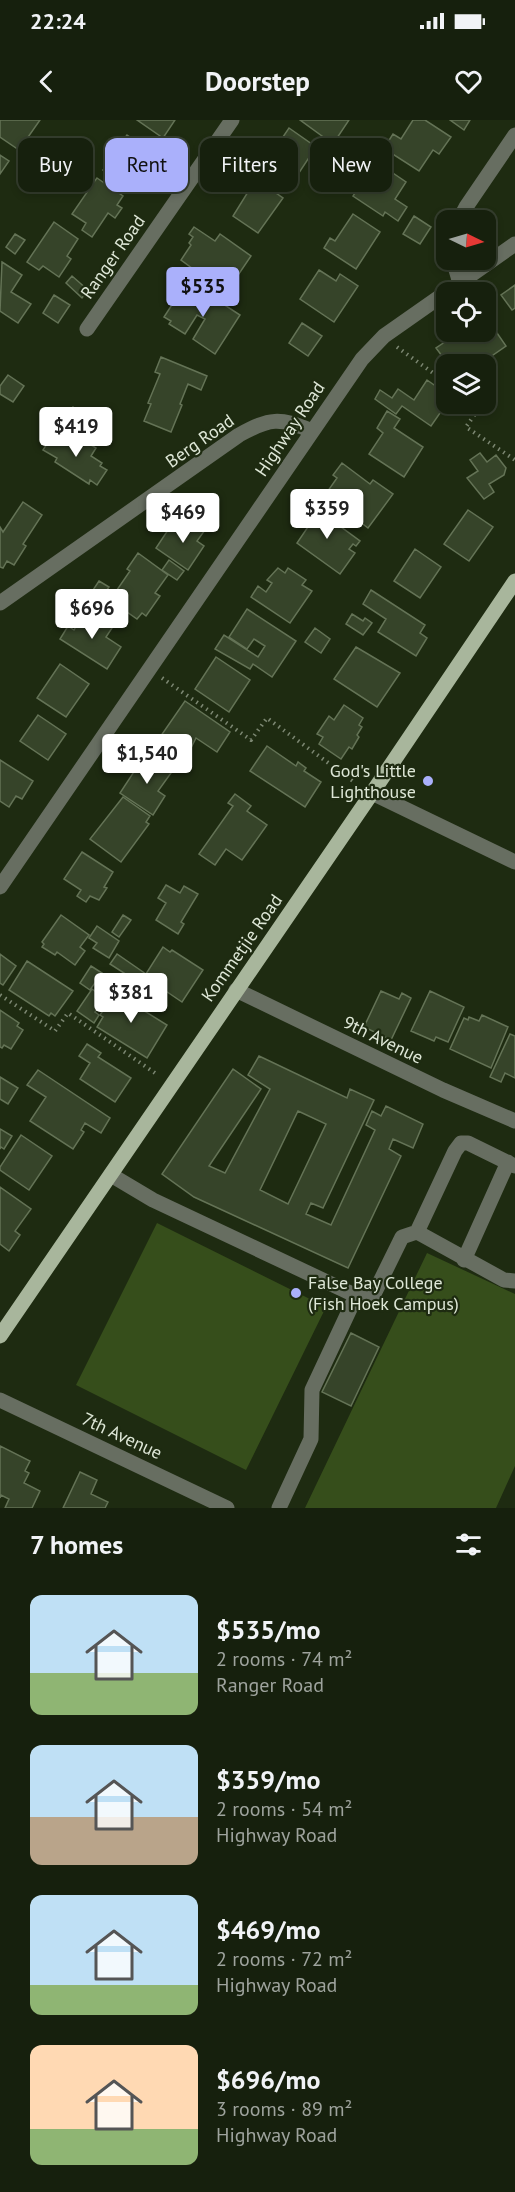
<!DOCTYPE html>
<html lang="en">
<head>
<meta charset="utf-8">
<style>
  :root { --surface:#16200d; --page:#1f2816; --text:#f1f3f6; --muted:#9ea39d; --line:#353e2e; --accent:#aab0fb }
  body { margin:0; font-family:"PT Sans",sans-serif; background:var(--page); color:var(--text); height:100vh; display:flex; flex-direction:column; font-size:22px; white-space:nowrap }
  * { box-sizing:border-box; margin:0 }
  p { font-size:20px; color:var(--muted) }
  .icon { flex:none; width:33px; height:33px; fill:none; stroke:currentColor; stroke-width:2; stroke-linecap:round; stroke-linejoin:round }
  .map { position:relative; height:1388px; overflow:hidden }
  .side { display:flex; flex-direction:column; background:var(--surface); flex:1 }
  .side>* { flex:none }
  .top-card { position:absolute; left:18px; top:18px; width:480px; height:54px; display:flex; gap:12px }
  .needle { width:39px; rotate:95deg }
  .controls { position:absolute; left:436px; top:90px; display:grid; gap:12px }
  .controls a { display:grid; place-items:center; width:60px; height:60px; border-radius:12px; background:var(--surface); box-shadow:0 3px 9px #0003,0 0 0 2px var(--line); font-size:30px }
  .price { position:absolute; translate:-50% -51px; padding:0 14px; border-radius:6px; background:#fff; color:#222; font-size:20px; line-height:39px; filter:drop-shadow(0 2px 3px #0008) }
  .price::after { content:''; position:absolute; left:50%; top:36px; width:18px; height:14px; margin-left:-9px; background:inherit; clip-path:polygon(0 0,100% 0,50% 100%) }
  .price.current { background:var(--accent); color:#111 }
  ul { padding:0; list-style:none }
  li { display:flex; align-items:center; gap:18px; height:150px; padding:0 30px }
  li span { display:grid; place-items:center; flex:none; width:168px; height:120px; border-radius:12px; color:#555 }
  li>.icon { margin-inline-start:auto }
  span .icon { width:72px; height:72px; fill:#fffc; stroke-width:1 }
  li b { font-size:26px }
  h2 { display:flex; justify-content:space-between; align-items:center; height:72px; padding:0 30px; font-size:26px }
  .chip { padding:0 21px; border-radius:12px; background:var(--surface); box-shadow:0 3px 9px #0003,0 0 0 2px var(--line); font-size:21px; line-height:54px }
  .chip.current { background:var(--accent); color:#111 }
  .status { display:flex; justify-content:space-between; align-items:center; height:42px; padding:0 30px; background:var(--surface); direction:ltr }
  .status svg { height:16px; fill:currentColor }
  header { display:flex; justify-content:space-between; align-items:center; height:78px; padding:0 30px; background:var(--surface); font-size:27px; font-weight:700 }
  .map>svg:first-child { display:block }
</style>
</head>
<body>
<div class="status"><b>22:24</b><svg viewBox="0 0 49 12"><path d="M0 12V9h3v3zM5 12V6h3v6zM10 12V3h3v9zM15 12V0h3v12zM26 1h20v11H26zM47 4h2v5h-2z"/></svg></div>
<header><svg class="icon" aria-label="back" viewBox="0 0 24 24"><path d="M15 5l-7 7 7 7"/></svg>Doorstep<svg class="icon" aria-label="heart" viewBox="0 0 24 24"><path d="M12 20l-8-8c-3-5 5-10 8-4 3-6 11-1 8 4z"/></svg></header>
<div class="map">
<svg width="515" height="1388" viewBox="0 0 515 1388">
  <rect width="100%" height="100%" fill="#1e2b11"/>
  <path fill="#364e1b" d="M157,1103L326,1187L246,1350L76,1265Z
    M427,1133L515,1174V1346L496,1388H305Z"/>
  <path fill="#364429" stroke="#647356" stroke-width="1.5" fill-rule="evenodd" d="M0,0H40L19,30L0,17Z
    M137,0H175L163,18Z
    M300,0H349L333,24Z
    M413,0H425L451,17L439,34L433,30L419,51L391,33L393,30L386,25L393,14L401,19Z
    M450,0H470L464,10Z
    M289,8L316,27L289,68L261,49Z
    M127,15L139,23L143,17L154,24L148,33L150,35L129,67L103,50L113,36L108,34L117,21L121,23Z
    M248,29L260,37L251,50L239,42Z
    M0,35L9,41L0,54Z
    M384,47L406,62L395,79L407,87L398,101L385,92L383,96L353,76L361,64L369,69Z
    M240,48L283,78L258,113L233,96L248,72L231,60Z
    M97,58L123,76L117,85L122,88L115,98L108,93L92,117L82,110L86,103L72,94L90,68L86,65L90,59L94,62Z
    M353,94L380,112L356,149L324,128L330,118L335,121Z
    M414,96L431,107L420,124L403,114Z
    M54,102L78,119L67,136L71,139L59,157L43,146L39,150L27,142Z
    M194,107L215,121L220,114L251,136L226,173L181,140L191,125L189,123L193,117L189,114Z
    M15,114L25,120L15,134L6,127Z
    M2,142L22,155L11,172L31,184L18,203L0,191Z
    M319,150L336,161L340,154L358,166L334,202L300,179Z
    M72,156L88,170L82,178L66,163Z
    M194,165L240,195L215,234L193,219L205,199L197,195L185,214L169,204L171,201L164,197L175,180L182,184Z
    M515,165V188L512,190L501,175Z
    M54,175L70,185L58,203L43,193Z
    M486,197L506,226L480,244H448L436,228L460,212H486Z
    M302,203L322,216L308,236L289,223Z
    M161,237L207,256L201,270L188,264L180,284L182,285L171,312L144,301L151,284L148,283L160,254L155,252Z
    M8,255L24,266L13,282L0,274V266Z
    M427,260L447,274V283L431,306L402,286L396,294L375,279L380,270L392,278L398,269L414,280Z
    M73,287L91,299L77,319L59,307Z
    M387,291L400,299L394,308L423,327L404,357L369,334L383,313L377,308Z
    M55,311L69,321L70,319L77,323L80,318L96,328L91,336L102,343L100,346L107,350L97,365L90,360L89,364L55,342L57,338L43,330Z
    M480,333L487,342L496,335L506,348L504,355L489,364L494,372L484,379L467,358L478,351L470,340Z
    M342,343L370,364L373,360L393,374L368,408L325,375L337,358L333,355Z
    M23,382L42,395L23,424L26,426L14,445L7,441L3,448L0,447V407L3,412Z
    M311,385L360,421L356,426L353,424L349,429L355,433L340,454L297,423L310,404L302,399Z
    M468,390L493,407L469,441L444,424Z
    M187,398L205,410L197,421L204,426L188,450L156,428L170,407L178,412Z
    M415,429L441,447L420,478L394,461Z
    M138,433L168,455L155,473L160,476L146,496L142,493L137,499L110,480L130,451L127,449Z
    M169,440L184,451L177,460L162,450Z
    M278,448L285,453L288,448L306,460L302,465L312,471L290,503L251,477L258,466L266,472L272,463L267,460Z
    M99,461L109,467L98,483L89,476Z
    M371,470L425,505L420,513L427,518L416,536L378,512L386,499L363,484Z
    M247,489L296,521L272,557L253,544L250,549L215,529L224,515L258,537L265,526L254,519L247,529L229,517Z
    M85,491L112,508L106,517L121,527L107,549L60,519L68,506L74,510Z
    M352,494L363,501L365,498L372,503L363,515L346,504Z
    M315,508L330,519L321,533L305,522Z
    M356,527L400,553L377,587L334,559Z
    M216,537L250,560L229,592L195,569Z
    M60,544L89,564L66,597L37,578Z
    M185,581L230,612L217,632L196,618L187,636L184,634L182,637L158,620Z
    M344,585L363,598L359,605L362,607L357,615L359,617L352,629L349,627L341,639L319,624L323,617L317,614L329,596L334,600Z
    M38,595L66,614L48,640L20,621Z
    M267,626L296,646L298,642L306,648L304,651L321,662L305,687L250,651Z
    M145,635L171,653L158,671L165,676L153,695L120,673Z
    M0,640L33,661L22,679L16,676L9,687L0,681Z
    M235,674L251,686L247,691L267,705L242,740L226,729L215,745L199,734L233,686L228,683Z
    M123,677L150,696L146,702L149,704L121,742L90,719Z
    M82,732L113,752L104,767L107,768L99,780L90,776L86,782L77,776L81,770L64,759Z
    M166,765L180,773L184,766L198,774L181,802L184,804L178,814L156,800L166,783L158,778Z
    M61,795L89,815L80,827L85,831L75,845L57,832L55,835L42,827L44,824L42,822Z
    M123,795L131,800L119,817L112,812Z
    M97,806L119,821L109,838L93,828L97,823L89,818Z
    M163,827L170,832L172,830L203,850L182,882L151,861L147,868L110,844L117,834L146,854Z
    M0,834L16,846L3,865L0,863Z
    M27,841L73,871L55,896L51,893L49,896L9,870Z
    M91,846L102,853L90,870L80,863Z
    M122,866L138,876L133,884L167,905L147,938L97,907L103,897L100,895L107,885L110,887Z
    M92,869L104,878L95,892L99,895L94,903L77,891Z
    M381,871L399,879L402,873L411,878L391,920L364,907Z
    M430,871L464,887L448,922L436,917L434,921L411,911Z
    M0,890L19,903L17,906L23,910L11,929L4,925L2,928L0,927Z
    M482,895L508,907L491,948L450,929L464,898L468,900L469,897L479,901Z
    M510,914L515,916V958L505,953L501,962L490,957Z
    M87,924L101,933L98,937L131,958L115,982L80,959L90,943L79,936Z
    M259,936L347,978L350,969L374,980L323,1088L311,1083L306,1094L331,1105L375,1010L366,1005L372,991L381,996L386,986L423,1004L413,1028L393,1019L389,1029L401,1036L348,1148L194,1077L162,1054L233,949L261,969L209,1046L225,1053L270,969L248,955ZM298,991L326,1004L288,1084L260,1070Z
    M38,950L110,998L101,1013L85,1003L81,1010L84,1012L73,1029L30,1001L46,977L27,965Z
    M0,957L18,968L8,984L0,979Z
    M0,1009L12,1016L4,1029L1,1027L0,1029Z
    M21,1015L52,1036L29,1070L0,1050V1047Z
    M0,1067L31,1089L15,1111L20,1115L9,1131L0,1124Z
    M351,1213L379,1227L351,1286L322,1272Z
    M0,1326L30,1341L25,1351L29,1353L24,1363L40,1371L32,1388H5L9,1379L1,1375L0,1378Z
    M80,1352L97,1360L91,1374L108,1382L105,1388H63Z"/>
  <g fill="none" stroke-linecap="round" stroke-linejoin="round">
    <path stroke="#7c8772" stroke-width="4" stroke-dasharray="1.5 4.5" stroke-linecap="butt" d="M397,227L447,263
      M474,284L477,291L466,307L515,340
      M162,558L251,620L267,598L353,661
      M0,875L55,911L68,893L155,953"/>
    <path stroke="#676e61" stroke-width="15" d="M459,100L466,87L515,15
      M453,140L460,163
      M87,209L232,0
      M0,483L239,315C270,298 279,297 312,311
      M372,673L515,742
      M0,767L362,239L384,216L515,124
      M236,870L443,970L515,1001
      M111,1055L153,1080L363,1179L369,1178L374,1174L402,1117L417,1112L504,1160L515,1161
      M417,1112L455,1031L461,1023H468L515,1046
      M464,1140L508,1042
      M0,1280L227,1388
      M279,1388L311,1319L312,1270L356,1176"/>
    <path stroke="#a8b69c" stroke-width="15" d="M0,1216L372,673L515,461"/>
  </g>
  <g fill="#aab0fb" stroke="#1e2b11" stroke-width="2">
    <circle cx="428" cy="661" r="6"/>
    <circle cx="296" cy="1173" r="6"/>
  </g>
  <g text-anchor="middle" stroke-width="4.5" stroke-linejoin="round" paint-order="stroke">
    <g font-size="18" fill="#dee7d7" stroke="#1e2b11">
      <text transform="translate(113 137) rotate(-55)" y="6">Ranger Road</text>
      <text transform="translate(290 309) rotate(-56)" y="6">Highway Road</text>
      <text transform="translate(200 321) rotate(-35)" y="6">Berg Road</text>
      <text transform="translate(242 828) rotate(-55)" y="6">Kommetjie Road</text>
      <text transform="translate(383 920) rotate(26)" y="6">9th Avenue</text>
      <text transform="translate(122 1316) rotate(25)" y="6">7th Avenue</text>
    </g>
    <g font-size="18" fill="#dee7d7" stroke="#1e2b11" text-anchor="end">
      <text x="416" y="657">God's Little<tspan x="416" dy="21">Lighthouse</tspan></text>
      <text x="308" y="1169" text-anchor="start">False Bay College<tspan x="308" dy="21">(Fish Hoek Campus)</tspan></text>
    </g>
  </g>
</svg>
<div class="controls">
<a><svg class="needle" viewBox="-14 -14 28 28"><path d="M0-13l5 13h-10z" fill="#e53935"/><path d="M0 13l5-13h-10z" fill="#9ea39d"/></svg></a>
<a><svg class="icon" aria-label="locate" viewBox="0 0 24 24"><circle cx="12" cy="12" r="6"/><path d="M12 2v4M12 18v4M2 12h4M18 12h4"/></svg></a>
<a><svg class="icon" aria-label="layers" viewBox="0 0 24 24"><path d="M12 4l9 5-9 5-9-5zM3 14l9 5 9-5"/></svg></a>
</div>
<b class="price current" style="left:203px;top:198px">$535</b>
<b class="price" style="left:76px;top:338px">$419</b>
<b class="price" style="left:327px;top:420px">$359</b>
<b class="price" style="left:183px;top:424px">$469</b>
<b class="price" style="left:92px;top:520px">$696</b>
<b class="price" style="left:147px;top:665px">$1,540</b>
<b class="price" style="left:131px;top:904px">$381</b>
<div class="top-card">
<a class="chip">Buy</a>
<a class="chip current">Rent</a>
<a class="chip">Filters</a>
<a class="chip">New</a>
</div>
</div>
<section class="side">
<h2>7 homes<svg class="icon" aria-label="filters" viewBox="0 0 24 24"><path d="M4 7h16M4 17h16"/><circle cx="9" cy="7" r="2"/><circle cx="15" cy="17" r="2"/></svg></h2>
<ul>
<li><span style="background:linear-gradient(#bfe0f5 65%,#8fb573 0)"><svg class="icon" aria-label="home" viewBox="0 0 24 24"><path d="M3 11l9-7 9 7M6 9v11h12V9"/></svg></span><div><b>$535/mo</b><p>2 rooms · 74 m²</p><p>Ranger Road</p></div></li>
<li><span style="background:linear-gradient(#bfe0f5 60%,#b9a48a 0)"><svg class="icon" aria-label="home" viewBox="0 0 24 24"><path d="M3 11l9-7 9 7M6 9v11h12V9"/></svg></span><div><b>$359/mo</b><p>2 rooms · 54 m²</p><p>Highway Road</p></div></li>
<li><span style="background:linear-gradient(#bfe0f5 75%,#8fb573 0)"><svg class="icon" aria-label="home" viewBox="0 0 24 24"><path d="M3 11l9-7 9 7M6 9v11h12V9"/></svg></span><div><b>$469/mo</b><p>2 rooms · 72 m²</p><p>Highway Road</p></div></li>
<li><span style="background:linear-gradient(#ffd9b3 70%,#8fb573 0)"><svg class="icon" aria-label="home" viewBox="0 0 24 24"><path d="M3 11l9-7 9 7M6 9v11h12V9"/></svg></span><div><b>$696/mo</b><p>3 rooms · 89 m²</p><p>Highway Road</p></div></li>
</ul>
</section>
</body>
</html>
